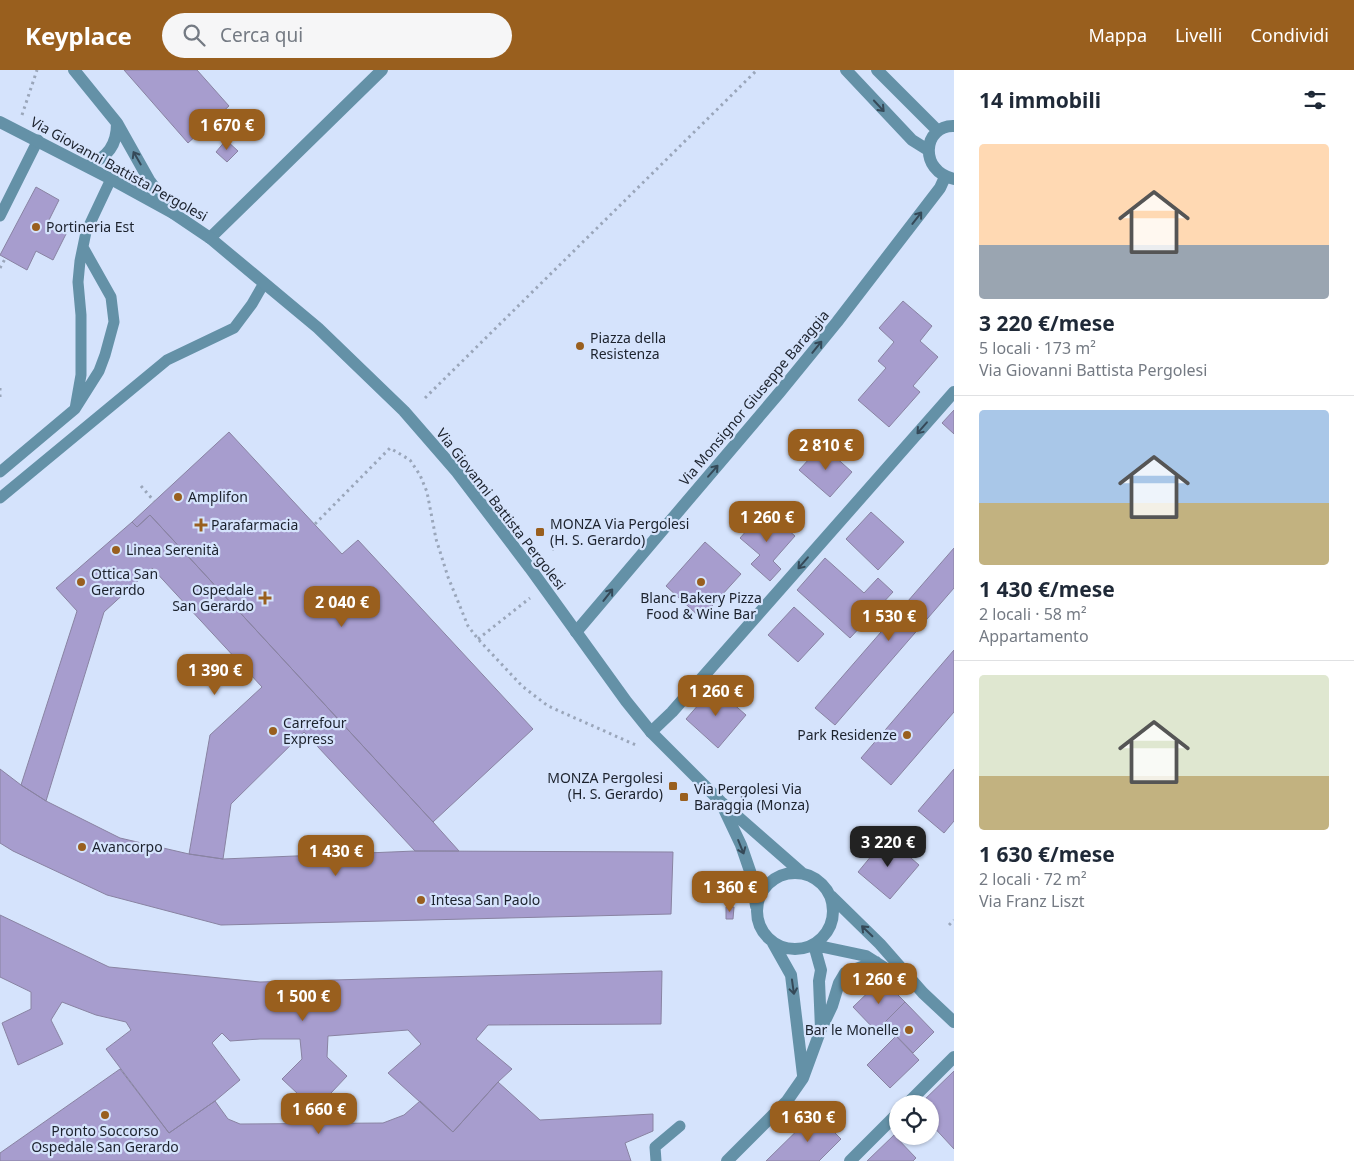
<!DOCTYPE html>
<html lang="it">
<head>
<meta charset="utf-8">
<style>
  :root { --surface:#fff; --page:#f6f6f7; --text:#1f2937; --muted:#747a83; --line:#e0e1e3; --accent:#995f1e }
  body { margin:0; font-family:"Noto Sans",sans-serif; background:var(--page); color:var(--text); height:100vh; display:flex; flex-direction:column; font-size:19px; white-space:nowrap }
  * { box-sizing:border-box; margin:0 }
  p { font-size:16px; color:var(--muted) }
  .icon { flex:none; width:28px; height:28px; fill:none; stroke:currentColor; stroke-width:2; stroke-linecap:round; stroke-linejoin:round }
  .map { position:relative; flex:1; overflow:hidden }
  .details { display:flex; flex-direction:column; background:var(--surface); width:400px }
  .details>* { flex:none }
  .tools { position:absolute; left:889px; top:1025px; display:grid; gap:10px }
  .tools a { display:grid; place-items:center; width:50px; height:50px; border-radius:50%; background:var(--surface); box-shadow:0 1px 4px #0004; font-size:25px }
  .price { position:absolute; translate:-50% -42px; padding:0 11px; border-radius:10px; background:var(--accent); color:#fff; font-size:16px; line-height:32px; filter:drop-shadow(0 1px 2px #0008) }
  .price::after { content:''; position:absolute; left:50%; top:30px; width:15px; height:11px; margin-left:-8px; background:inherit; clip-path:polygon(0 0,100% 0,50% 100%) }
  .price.active { background:#222; color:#fff }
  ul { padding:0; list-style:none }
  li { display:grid; align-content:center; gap:10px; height:265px; padding:0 25px }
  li+li { border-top:1px solid var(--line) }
  li span { display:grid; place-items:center; height:155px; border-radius:5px; color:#555 }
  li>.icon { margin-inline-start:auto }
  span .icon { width:90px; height:90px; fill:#fffc; stroke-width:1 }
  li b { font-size:21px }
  h2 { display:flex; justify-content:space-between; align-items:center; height:60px; padding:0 25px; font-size:21px }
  header { display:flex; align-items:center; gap:30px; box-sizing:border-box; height:70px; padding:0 25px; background:var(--accent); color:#fff }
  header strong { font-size:24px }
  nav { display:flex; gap:28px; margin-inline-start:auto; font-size:18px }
  .search { width:350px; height:45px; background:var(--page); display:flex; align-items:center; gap:12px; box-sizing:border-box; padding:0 18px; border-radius:28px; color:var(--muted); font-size:19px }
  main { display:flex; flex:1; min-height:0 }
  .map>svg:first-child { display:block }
</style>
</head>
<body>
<header>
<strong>Keyplace</strong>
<div class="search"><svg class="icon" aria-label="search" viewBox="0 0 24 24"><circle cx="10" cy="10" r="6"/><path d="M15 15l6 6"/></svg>Cerca qui</div>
<nav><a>Mappa</a><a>Livelli</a><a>Condividi</a></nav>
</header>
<main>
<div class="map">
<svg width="954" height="1091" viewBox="0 0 954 1091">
  <rect width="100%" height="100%" fill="#d5e3fc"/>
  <path fill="#a79dce" stroke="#8983a2" d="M124,0H197L229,36L188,73Z
    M226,70L238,81L227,92L216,82Z
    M36,117L59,130L48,152L67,162L53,190L36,181L27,200L0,185Z
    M903,231L932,256L920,271L938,287L913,316L920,322L889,357L858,330L886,298L878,291L894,272L879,258Z
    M954,340V364L942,353Z
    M229,362L342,484L358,470L533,659L433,752L150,445L137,457L132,452Z
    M822,375L852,402L830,427L799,400Z
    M765,440L795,466L773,491L781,499L770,511L751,494L760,485L740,468Z
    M871,442L904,472L878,500L846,469Z
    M150,445L433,752L459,781H415L304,662L231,734L223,789L189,784L210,665L262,617L152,498L104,542L46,731L21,715L77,541L56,518L132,452L137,457Z
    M705,472L741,504L701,548L666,516Z
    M954,478V518L835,655L815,638Z
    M825,488L864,523L878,508L893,522L850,568L797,520Z
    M794,537L824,564L798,592L768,565Z
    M954,580V642L891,715L861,688Z
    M714,617L746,645L718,678L686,649Z
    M0,699L21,715L46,731L120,768L189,784L223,789L415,781L673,782L671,844L221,855L107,825L13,781L0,773Z
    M954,699V751L944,763L918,741Z
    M887,767L919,795L890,829L858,802Z
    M726,837H734L733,849H726Z
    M0,845L109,897L260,912L662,901L661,954L488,955L476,969L512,999L498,1012L453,1062L388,1003L421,974L408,960L328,966L327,987L347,1006L315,1040L282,1009L302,989L300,969H260L230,971L222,963L212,973L240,1010L215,1031L169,1063L106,979L131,960L126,952L96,945L62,932L51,950L63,974L18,995L2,953L31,939V922L0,907Z
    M882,909L905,932L876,961L853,937Z
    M905,932L934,962L913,983L884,953Z
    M896,966L919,990L890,1018L867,995Z
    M120,999L169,1063L215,1031L228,1049L240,1054L383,1053L404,1045L420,1031L453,1062L498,1012L540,1050L653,1044V1061L625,1073L631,1091H0V1083Z
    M954,1001V1079L930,1053V1034H920Z
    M815,1043L841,1069L819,1091H766Z
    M894,1065L916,1088L913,1091H867Z"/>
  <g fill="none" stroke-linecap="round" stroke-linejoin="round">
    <path stroke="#9aa6ba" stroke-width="3" stroke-dasharray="2.5 4" stroke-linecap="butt" d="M22,45L37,0
      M0,198L5,189
      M0,318V331
      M425,328L757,0
      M141,416L154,431
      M315,454L390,378L410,390L420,405L427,422L436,469L448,507L468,556L478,569L522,616L548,636L638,676
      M552,480L565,466
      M478,569L530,528
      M949,855L954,850"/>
    <path stroke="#6491a7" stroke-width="11" d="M0,146L38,70
      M84,179L111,227L114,252L105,285L99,301L75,339L81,305V245L78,212L80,191L86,162L111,109
      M0,402L75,339
      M0,428L167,290L234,258L252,234L264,213
      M656,1091L655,1077L680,1056"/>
    <path stroke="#6491a7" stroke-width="12" d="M74,0L117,53L149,110L173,143
      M846,0L912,70L928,80
      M877,0L938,61
      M954,56C923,55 918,101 954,109
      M87,96C108,87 117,75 117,53
      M210,168L382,0
      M576,562L779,323L837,252L940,118L945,107
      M651,662L672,642L954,322
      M907,1034L954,987
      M850,1091L898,1043"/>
    <path stroke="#6491a7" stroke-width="12" d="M0,52L111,109L173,143L210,168L318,258L404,341L457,402L530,498L626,631L651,662L721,732L802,803
      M723,737L741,775L751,804L756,836
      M757 841a38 38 0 1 1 76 0a38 38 0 1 1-76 0Z
      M831,826L880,874L923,923L954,952
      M773,873L791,905L803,1005
      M814,875L866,886L910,914
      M822,957L832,936L839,913L845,903L876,892
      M727,1091L787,1031L803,1008L821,959L819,911L821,900L814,875"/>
  </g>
  <defs><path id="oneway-shaft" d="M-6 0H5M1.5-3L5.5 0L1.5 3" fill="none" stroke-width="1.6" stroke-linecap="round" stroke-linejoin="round" transform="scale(1.25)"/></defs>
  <g stroke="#354958">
    <use href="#oneway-shaft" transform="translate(879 36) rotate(47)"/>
    <use href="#oneway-shaft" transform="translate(137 88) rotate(-120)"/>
    <use href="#oneway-shaft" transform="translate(917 148) rotate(-52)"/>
    <use href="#oneway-shaft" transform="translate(817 277) rotate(-51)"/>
    <use href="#oneway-shaft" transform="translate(922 358) rotate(131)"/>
    <use href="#oneway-shaft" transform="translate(713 401) rotate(-49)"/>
    <use href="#oneway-shaft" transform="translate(803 493) rotate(131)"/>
    <use href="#oneway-shaft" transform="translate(608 525) rotate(-52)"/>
    <use href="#oneway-shaft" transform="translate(741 777) rotate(68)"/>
    <use href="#oneway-shaft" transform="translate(867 861) rotate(-136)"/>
    <use href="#oneway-shaft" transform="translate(793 917) rotate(82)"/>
  </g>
  <g fill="#995f1e" stroke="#d5e3fc" stroke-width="2">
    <circle cx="36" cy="157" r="5"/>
    <circle cx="580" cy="276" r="5"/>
    <circle cx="178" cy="427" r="5"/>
    <path d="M198.5 447.5h5v5h5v5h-5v5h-5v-5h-5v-5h5z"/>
    <rect x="535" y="457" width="10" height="10" rx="2.5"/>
    <circle cx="116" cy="480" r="5"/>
    <circle cx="81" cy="512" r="5"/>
    <circle cx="701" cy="512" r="5"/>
    <path d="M262.5 520.5h5v5h5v5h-5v5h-5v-5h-5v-5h5z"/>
    <circle cx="273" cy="661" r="5"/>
    <circle cx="907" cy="665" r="5"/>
    <rect x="668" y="711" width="10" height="10" rx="2.5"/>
    <rect x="679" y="722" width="10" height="10" rx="2.5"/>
    <circle cx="82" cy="777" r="5"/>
    <circle cx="421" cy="830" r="5"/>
    <circle cx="909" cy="960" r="5"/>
    <circle cx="105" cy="1045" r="5"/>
  </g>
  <g text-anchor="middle" stroke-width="4.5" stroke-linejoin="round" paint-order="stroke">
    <g font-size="14" fill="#1c222d" stroke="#d5e3fc">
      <text transform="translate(119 99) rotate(29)" y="5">Via Giovanni Battista Pergolesi</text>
      <text transform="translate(754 328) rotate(-50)" y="5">Via Monsignor Giuseppe Baraggia</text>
      <text transform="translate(501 439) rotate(52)" y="5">Via Giovanni Battista Pergolesi</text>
    </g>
    <g font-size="14" fill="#1c222d" stroke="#d5e3fc" text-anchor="start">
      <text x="46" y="162">Portineria Est</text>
      <text x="590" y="273">Piazza della<tspan x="590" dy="16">Resistenza</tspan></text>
      <text x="188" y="432">Amplifon</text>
      <text x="550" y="459">MONZA Via Pergolesi<tspan x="550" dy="16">(H. S. Gerardo)</tspan></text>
      <text x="211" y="460">Parafarmacia</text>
      <text x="126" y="485">Linea Serenità</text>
      <text x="91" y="509">Ottica San<tspan x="91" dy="16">Gerardo</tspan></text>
      <text x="254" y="525" text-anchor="end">Ospedale<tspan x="254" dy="16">San Gerardo</tspan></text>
      <text x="701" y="533" text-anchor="middle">Blanc Bakery Pizza<tspan x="701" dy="16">Food &amp; Wine Bar</tspan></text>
      <text x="283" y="658">Carrefour<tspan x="283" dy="16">Express</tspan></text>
      <text x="897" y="670" text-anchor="end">Park Residenze</text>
      <text x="663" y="713" text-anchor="end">MONZA Pergolesi<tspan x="663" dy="16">(H. S. Gerardo)</tspan></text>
      <text x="694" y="724">Via Pergolesi Via<tspan x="694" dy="16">Baraggia (Monza)</tspan></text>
      <text x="92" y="782">Avancorpo</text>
      <text x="431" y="835">Intesa San Paolo</text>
      <text x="899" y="965" text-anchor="end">Bar le Monelle</text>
      <text x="105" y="1066" text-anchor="middle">Pronto Soccorso<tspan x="105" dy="16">Ospedale San Gerardo</tspan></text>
    </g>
  </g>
</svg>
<div class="tools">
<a><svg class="icon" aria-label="locate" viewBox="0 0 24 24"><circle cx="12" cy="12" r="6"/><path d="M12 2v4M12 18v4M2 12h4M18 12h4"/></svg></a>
</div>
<b class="price" style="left:227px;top:81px">1 670 €</b>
<b class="price" style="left:826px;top:401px">2 810 €</b>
<b class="price" style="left:767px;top:473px">1 260 €</b>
<b class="price" style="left:342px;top:558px">2 040 €</b>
<b class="price" style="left:889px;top:572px">1 530 €</b>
<b class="price" style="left:215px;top:626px">1 390 €</b>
<b class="price" style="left:716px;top:647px">1 260 €</b>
<b class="price active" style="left:888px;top:798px">3 220 €</b>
<b class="price" style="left:336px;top:807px">1 430 €</b>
<b class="price" style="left:730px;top:843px">1 360 €</b>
<b class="price" style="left:879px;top:935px">1 260 €</b>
<b class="price" style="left:303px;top:952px">1 500 €</b>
<b class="price" style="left:319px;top:1065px">1 660 €</b>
<b class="price" style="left:808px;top:1073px">1 630 €</b>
</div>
<section class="details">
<h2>14 immobili<svg class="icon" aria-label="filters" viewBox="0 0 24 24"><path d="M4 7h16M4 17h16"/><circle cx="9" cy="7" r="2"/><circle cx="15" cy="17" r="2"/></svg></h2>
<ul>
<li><span style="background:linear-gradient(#ffd9b3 65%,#9aa5b1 0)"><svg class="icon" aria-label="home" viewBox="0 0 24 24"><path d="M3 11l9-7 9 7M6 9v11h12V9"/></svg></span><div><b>3 220 €/mese</b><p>5 locali · 173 m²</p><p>Via Giovanni Battista Pergolesi</p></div></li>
<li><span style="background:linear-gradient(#a9c7e8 60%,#c2b280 0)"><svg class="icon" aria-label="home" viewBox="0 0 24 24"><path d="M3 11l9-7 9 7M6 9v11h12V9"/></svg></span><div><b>1 430 €/mese</b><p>2 locali · 58 m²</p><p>Appartamento</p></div></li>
<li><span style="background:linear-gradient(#dfe7d0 65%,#c2b280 0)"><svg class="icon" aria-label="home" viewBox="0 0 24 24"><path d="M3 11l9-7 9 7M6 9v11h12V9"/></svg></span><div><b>1 630 €/mese</b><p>2 locali · 72 m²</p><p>Via Franz Liszt</p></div></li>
</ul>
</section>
</main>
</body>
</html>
